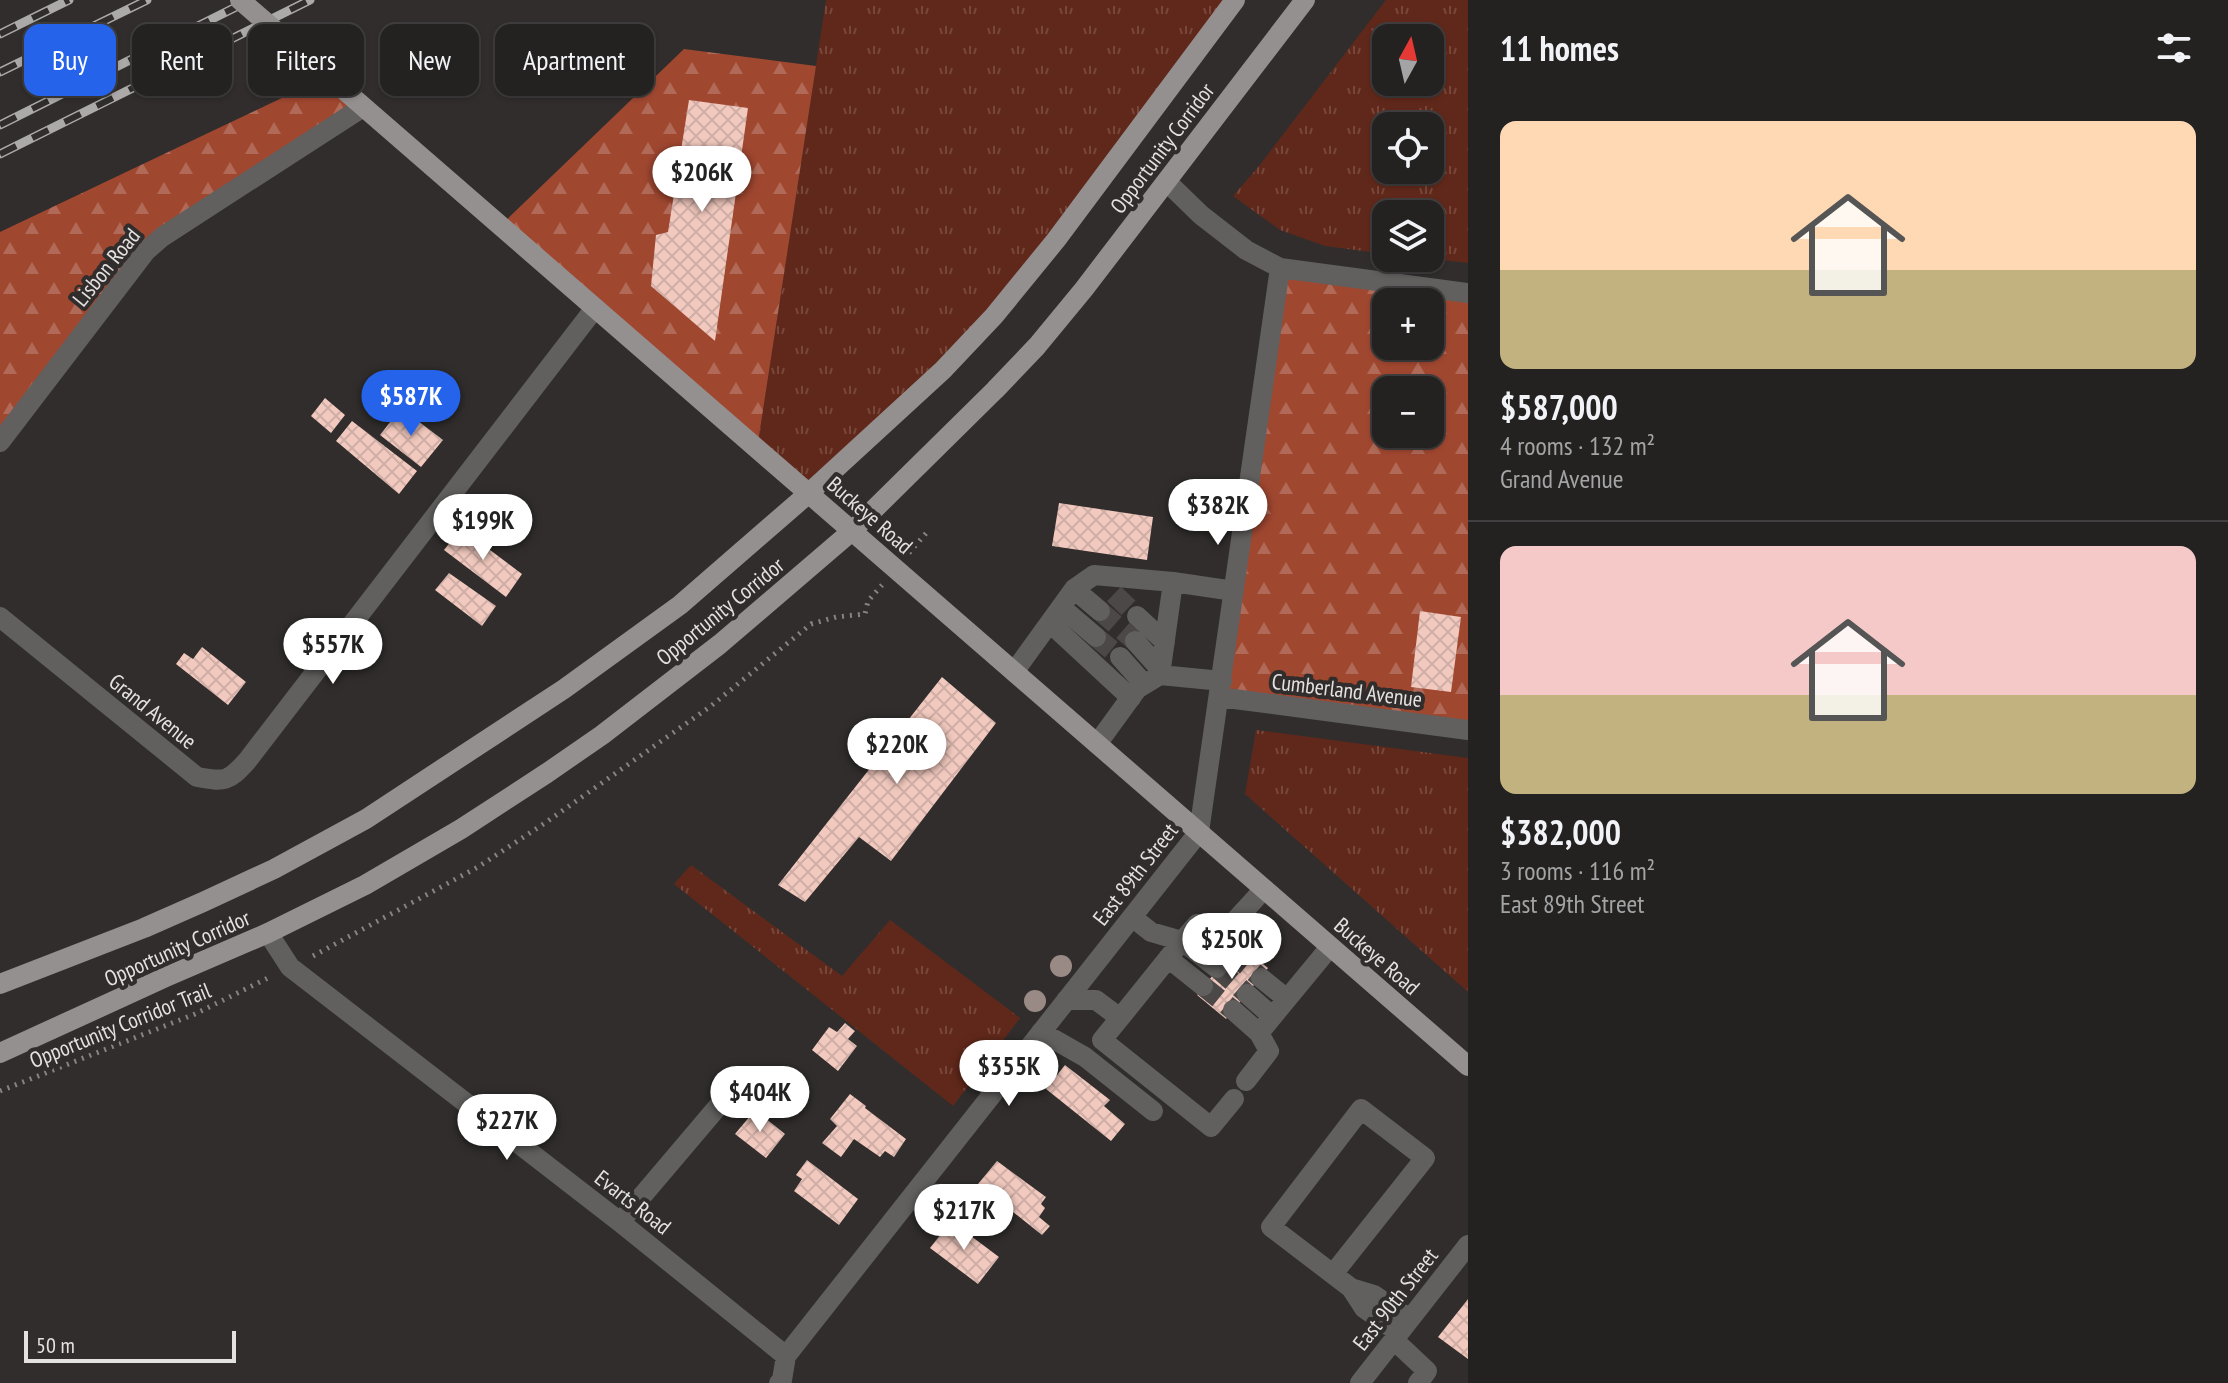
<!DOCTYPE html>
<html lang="en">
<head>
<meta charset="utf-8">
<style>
  :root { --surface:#242221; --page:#2c2a2a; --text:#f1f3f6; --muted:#a3a4a5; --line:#413f3f; --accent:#2563eb }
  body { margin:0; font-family:"PT Sans Narrow",sans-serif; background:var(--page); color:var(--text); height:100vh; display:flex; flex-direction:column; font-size:30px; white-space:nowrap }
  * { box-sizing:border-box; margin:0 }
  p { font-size:26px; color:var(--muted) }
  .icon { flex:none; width:44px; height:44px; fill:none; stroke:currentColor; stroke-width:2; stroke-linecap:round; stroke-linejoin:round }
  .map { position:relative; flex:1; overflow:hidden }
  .details { display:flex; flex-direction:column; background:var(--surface); width:760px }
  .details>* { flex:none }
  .top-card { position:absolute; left:24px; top:24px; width:760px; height:72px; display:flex; gap:16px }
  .needle { width:52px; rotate:8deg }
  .tools { position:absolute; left:1372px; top:24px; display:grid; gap:16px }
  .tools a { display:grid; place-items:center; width:72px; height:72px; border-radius:16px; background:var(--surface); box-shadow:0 2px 6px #0004,0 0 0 2px var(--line); font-size:40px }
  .scale { position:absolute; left:24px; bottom:20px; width:212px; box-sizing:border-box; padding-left:8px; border:4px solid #e4e1e1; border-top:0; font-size:22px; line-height:28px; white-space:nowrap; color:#e4e1e1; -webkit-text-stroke:6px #302d2c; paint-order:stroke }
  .price { position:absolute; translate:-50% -68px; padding:0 18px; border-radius:28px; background:#fff; color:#222; font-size:26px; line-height:52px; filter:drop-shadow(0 2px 4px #0008) }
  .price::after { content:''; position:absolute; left:50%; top:48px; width:24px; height:18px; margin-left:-12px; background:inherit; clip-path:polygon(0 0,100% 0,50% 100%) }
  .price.on { background:var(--accent); color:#fff }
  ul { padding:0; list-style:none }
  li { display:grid; align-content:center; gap:16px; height:424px; padding:0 32px }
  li+li { border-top:2px solid var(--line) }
  li span { display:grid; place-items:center; height:248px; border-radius:16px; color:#555 }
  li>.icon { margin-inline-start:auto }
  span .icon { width:144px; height:144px; fill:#fffc; stroke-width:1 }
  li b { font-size:34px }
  h2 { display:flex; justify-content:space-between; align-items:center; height:96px; padding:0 32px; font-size:34px }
  .pill { padding:0 28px; border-radius:16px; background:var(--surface); box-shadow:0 2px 6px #0004,0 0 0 2px var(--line); font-size:28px; line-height:72px }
  .pill.on { background:var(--accent); color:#fff }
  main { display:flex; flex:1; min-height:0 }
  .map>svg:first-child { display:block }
</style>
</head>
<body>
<main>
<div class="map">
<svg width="1468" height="1383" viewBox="0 0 1468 1383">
  <defs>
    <pattern id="grass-tufts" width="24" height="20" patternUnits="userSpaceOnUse" patternTransform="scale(2)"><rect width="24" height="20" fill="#60281a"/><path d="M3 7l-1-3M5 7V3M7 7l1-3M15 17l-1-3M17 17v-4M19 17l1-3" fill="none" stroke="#77473b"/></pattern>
    <pattern id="forest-firs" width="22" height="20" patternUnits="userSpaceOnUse" patternTransform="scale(2)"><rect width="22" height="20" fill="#a04730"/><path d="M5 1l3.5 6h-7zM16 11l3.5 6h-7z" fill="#b16a58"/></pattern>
    <pattern id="building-cross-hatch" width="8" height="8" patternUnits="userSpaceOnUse" patternTransform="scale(2)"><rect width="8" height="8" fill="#f2c9be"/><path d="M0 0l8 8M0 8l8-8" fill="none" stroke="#cfaea6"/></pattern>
  </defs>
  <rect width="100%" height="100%" fill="#302d2c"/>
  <path fill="url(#grass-tufts)" fill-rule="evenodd" d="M826,0H1235L1056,240L809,493L757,449Z
    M1386,0H1468V263L1424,258H1430V214H1386V254L1325,246L1280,230L1233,196L1259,166ZM1386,38H1430V82H1386ZM1386,126H1430V170H1386Z
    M1256,730L1468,758V992L1245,794Z
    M691,865L842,976L890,920L1020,1018L953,1106L674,884Z"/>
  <path fill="url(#forest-firs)" fill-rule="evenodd" d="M684,49L816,66L757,449L500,226Z
    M328,76L363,107L162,237L0,441V232Z
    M1280,268L1468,293V729L1219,697ZM1386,302H1430V346H1386ZM1386,390H1430V434H1386Z"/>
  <path fill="url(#building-cross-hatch)" d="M689,100L748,108L715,341L651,286L656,235L668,232Z
    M325,398L345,415L331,433L311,416Z
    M401,408L443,440L421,467L380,435Z
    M352,421L417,471L399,494L336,441Z
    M1059,503L1153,517L1147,560L1052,546Z
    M461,528L522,574L506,597L444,550Z
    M449,573L496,606L482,626L435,590Z
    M1420,611L1461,617L1451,692L1411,687Z
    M202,647L246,682L228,705L176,664L184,653L193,659Z
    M942,677L996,723L891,861L859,837L805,902L778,885Z
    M1238,944L1268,968L1226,1019L1197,995Z
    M845,1023L855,1031L848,1039L857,1046L838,1071L812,1050L829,1027L837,1032Z
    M1065,1065L1110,1100L1104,1106L1125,1124L1111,1141L1046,1089Z
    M850,1094L866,1106L865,1108L906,1139L894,1157L885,1151L880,1157L854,1139L841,1157L822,1143L837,1126L830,1119Z
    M755,1110L785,1134L766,1158L735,1134Z
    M807,1160L858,1199L839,1225L794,1191L802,1179L796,1175Z
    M997,1161L1046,1197L1041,1204L1045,1208L1039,1217L1050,1226L1042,1235L978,1184Z
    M951,1221L999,1257L978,1284L930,1248Z
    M1468,1299V1359L1438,1337Z"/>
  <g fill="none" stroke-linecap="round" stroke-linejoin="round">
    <path stroke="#4b4847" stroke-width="20" stroke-dasharray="20 10" stroke-linecap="butt" d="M1114,594L1137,616
      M1100,611L1135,641
      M1096,637L1120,657
      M1231,953L1261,978
      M1217,968L1247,994
      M1203,986L1233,1010"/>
    <path stroke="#868382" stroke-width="5" stroke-dasharray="2 6" stroke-linecap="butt" d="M909,553L927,532
      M313,956L478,867L545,823L711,706L811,624L836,617L865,614L868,601L882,585
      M0,1091L195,1014L272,976"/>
    <path stroke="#61605f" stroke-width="20" d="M1167,182L1201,215L1246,250L1280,268L1468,293
      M0,442L146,251L162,237L363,107
      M1074,589L1100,611
      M1061,607L1096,637
      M1137,616L1165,642
      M0,617L197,777C225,782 228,782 247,761L595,308
      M1050,623L1131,698
      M1135,641L1161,670
      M1120,657L1144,684
      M1014,672L1074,589L1094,575L1173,582L1234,591
      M1160,675L1173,582
      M1219,697L1468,730
      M1097,744L1137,689L1160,675L1222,681
      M1197,924L1233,923L1264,889
      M268,933L290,967L620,1222L786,1356
      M1168,958L1203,986
      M1217,968L1182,941L1197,924L1231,953
      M1261,978L1287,999
      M1247,994L1272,1016
      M1066,1000H1096L1120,1018L1102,1040L1211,1127L1234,1099
      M1233,1010L1259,1033
      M1120,1018L1182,941L1151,932L1132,917
      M1041,1032L1085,1057L1153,1111
      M1246,1081L1269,1051L1259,1033L1330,947
      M620,1222L726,1097
      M1333,1274L1425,1158L1361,1109L1271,1227L1351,1288
      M1399,1333L1364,1308L1351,1288L1374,1295L1410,1319
      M1394,1340L1427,1371L1418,1383
      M779,1383L782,1380L786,1356L1199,832L1280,268
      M1360,1383L1468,1245"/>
    <path stroke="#94908f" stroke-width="20" d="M328,76L1468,1066
      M0,984L144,928L203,902L274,869L366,819L564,689L680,605L809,493L943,370L994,316L1056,240L1235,0
      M0,1053L166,977L268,933L365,885L461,829L547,773L602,735L720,644L852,531L995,390L1037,346L1084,289L1305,0"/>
    <defs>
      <path id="rail" d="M0,34L69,0
        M0,72L147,0
        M0,125L250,0
        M0,154L310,0"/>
    </defs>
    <use href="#rail" stroke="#aca9a9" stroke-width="9"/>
    <use href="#rail" stroke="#302d2c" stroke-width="6" stroke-dasharray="18" stroke-linecap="butt"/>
    <path stroke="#94908f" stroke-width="20" d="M240,0L328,76"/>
  </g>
  <g fill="#9a8a86">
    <circle cx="1061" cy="966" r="11"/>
    <circle cx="1035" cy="1001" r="11"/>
  </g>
  <g text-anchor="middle" stroke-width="8" stroke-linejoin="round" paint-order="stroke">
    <g font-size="22" fill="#e4e1e1" stroke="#302d2c">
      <text transform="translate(1162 148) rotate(-53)" y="8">Opportunity Corridor</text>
      <text transform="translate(106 267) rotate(-51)" y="8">Lisbon Road</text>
      <text transform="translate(870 515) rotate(41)" y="8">Buckeye Road</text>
      <text transform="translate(720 611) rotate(-39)" y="8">Opportunity Corridor</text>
      <text transform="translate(1347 690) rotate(7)" y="8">Cumberland Avenue</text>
      <text transform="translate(153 711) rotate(39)" y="8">Grand Avenue</text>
      <text transform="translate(1135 874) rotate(-52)" y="8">East 89th Street</text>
      <text transform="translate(177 948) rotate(-24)" y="8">Opportunity Corridor</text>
      <text transform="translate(1377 956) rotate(41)" y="8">Buckeye Road</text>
      <text transform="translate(120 1025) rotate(-22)" y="8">Opportunity Corridor Trail</text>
      <text transform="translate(633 1202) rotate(38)" y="8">Evarts Road</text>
      <text transform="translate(1395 1299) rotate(-52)" y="8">East 90th Street</text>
    </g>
  </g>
</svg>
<div class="tools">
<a><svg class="needle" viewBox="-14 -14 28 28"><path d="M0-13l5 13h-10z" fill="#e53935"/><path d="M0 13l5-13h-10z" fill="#a3a4a5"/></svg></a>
<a><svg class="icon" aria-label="locate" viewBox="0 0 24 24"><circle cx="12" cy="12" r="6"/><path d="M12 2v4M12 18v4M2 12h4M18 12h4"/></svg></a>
<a><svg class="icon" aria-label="layers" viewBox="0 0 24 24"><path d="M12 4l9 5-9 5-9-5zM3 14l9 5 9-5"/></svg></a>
<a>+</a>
<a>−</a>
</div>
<div class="scale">50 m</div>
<b class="price" style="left:702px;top:214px">$206K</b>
<b class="price on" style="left:411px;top:438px">$587K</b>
<b class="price" style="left:1218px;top:547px">$382K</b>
<b class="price" style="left:483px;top:562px">$199K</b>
<b class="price" style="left:333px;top:686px">$557K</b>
<b class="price" style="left:897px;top:786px">$220K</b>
<b class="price" style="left:1232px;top:981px">$250K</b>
<b class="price" style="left:1009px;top:1108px">$355K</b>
<b class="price" style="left:760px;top:1134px">$404K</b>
<b class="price" style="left:507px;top:1162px">$227K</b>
<b class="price" style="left:964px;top:1252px">$217K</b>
<div class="top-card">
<a class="pill on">Buy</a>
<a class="pill">Rent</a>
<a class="pill">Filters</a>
<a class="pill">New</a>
<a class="pill">Apartment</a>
</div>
</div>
<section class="details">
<h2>11 homes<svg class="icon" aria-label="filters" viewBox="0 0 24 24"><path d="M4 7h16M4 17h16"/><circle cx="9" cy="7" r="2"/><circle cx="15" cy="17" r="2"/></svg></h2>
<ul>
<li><span style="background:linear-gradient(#ffd9b3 60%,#c2b280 0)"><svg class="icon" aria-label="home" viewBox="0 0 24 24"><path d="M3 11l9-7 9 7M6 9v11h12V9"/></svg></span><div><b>$587,000</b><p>4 rooms · 132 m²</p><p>Grand Avenue</p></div></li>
<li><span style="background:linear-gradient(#f6c9c9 60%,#c2b280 0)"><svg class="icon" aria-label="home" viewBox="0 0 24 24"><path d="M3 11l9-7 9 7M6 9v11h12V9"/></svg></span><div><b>$382,000</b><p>3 rooms · 116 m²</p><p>East 89th Street</p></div></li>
</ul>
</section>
</main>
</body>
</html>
